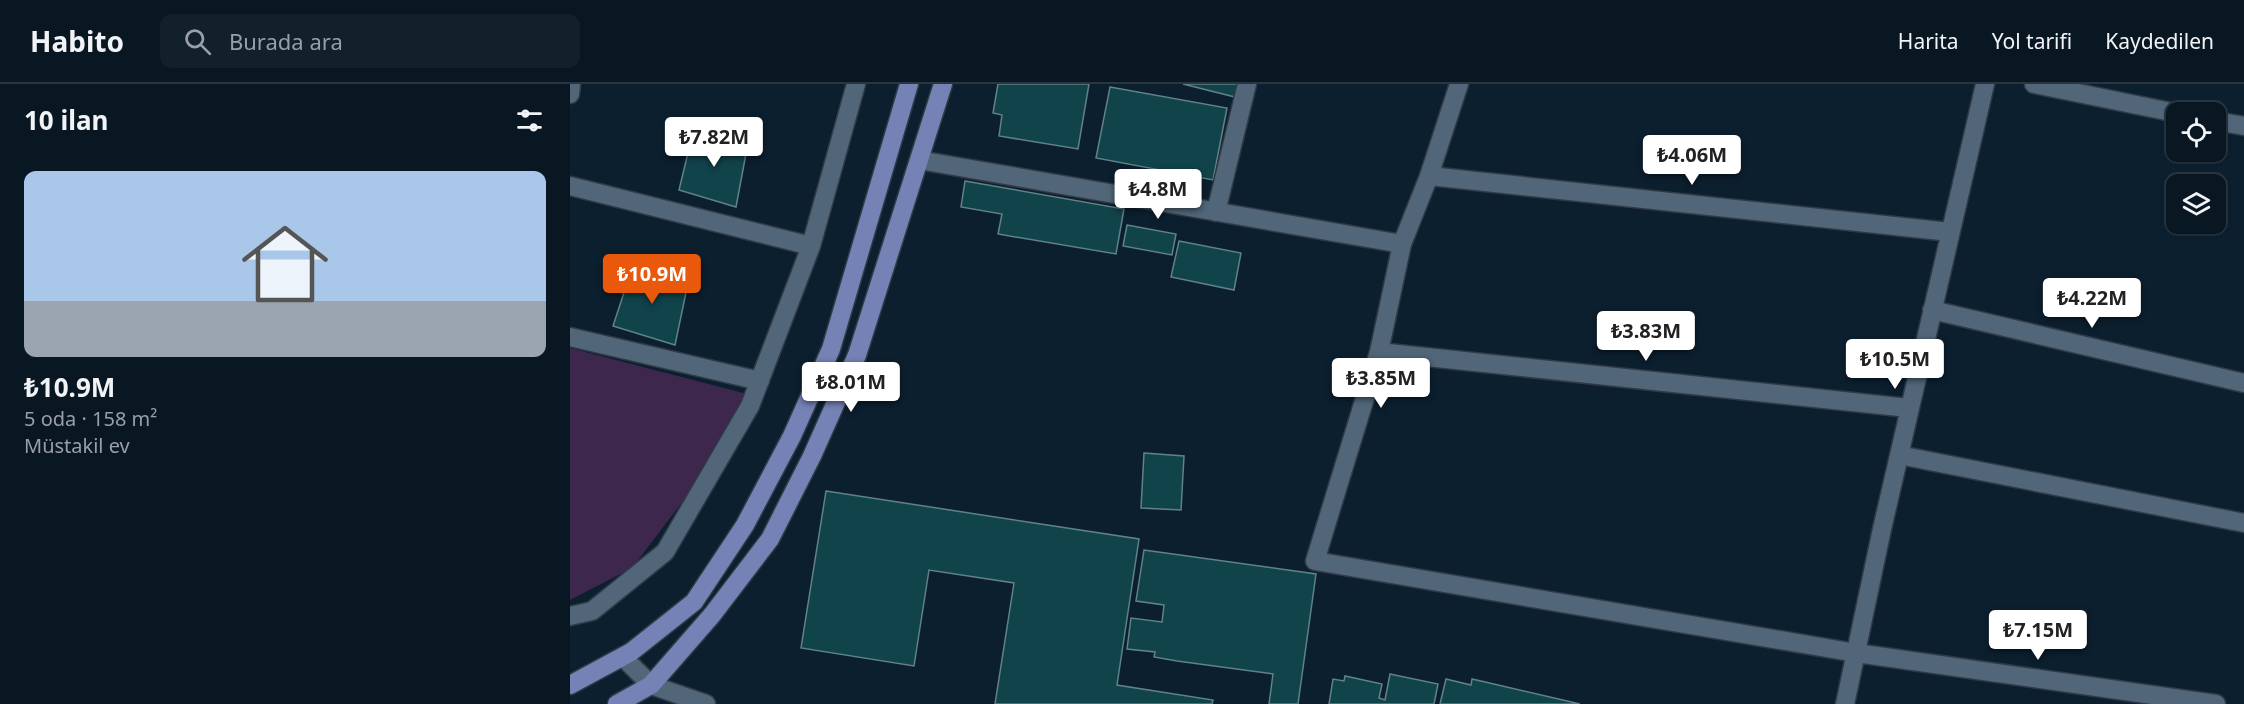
<!DOCTYPE html>
<html lang="tr">
<head>
<meta charset="utf-8">
<style>
  :root { --surface:#091723; --page:#12202b; --text:#f1f3f6; --muted:#999fa6; --line:#293641; --accent:#ea580c }
  body { margin:0; font-family:"Noto Sans",sans-serif; background:var(--page); color:var(--text); height:100vh; display:flex; flex-direction:column; font-size:22px; white-space:nowrap }
  * { box-sizing:border-box; margin:0 }
  p { font-size:20px; color:var(--muted) }
  .icon { flex:none; width:33px; height:33px; fill:none; stroke:currentColor; stroke-width:2; stroke-linecap:round; stroke-linejoin:round }
  .map { position:relative; flex:1; overflow:hidden }
  .drawer { display:flex; flex-direction:column; background:var(--surface); width:570px }
  .drawer>* { flex:none }
  .fabs { position:absolute; left:1596px; top:18px; display:grid; gap:12px }
  .fabs a { display:grid; place-items:center; width:60px; height:60px; border-radius:12px; background:var(--surface); box-shadow:0 2px 4px #0004,0 0 0 2px var(--line); font-size:30px }
  .price { position:absolute; translate:-50% -51px; padding:0 14px; border-radius:6px; background:#fff; color:#222; font-size:20px; line-height:39px; filter:drop-shadow(0 2px 3px #0008) }
  .price::after { content:''; position:absolute; left:50%; top:36px; width:18px; height:14px; margin-left:-9px; background:inherit; clip-path:polygon(0 0,100% 0,50% 100%) }
  .price.active { background:var(--accent); color:#fff }
  ul { padding:0; list-style:none }
  li { display:grid; align-content:center; gap:12px; height:318px; padding:0 24px }
  li span { display:grid; place-items:center; height:186px; border-radius:12px; color:#555 }
  li>.icon { margin-inline-start:auto }
  span .icon { width:108px; height:108px; fill:#fffc; stroke-width:1 }
  li b { font-size:26px }
  h2 { display:flex; justify-content:space-between; align-items:center; height:72px; padding:0 24px; font-size:26px }
  header { display:flex; align-items:center; gap:36px; box-sizing:border-box; height:84px; padding:0 30px; background:var(--surface); border-bottom:2px solid var(--line) }
  header strong { font-size:28px }
  nav { display:flex; gap:33px; margin-inline-start:auto; font-size:21px }
  .search { width:420px; height:54px; background:var(--page); display:flex; align-items:center; gap:15px; box-sizing:border-box; padding:0 21px; border-radius:12px; color:var(--muted); font-size:22px }
  main { display:flex; flex:1; min-height:0 }
  .map>svg:first-child { display:block }
</style>
</head>
<body>
<header>
<strong>Habito</strong>
<div class="search"><svg class="icon" aria-label="search" viewBox="0 0 24 24"><circle cx="10" cy="10" r="6"/><path d="M15 15l6 6"/></svg>Burada ara</div>
<nav><a>Harita</a><a>Yol tarifi</a><a>Kaydedilen</a></nav>
</header>
<main>
<section class="drawer">
<h2>10 ilan<svg class="icon" aria-label="filters" viewBox="0 0 24 24"><path d="M4 7h16M4 17h16"/><circle cx="9" cy="7" r="2"/><circle cx="15" cy="17" r="2"/></svg></h2>
<ul>
<li><span style="background:linear-gradient(#a9c7e8 70%,#9aa5b1 0)"><svg class="icon" aria-label="home" viewBox="0 0 24 24"><path d="M3 11l9-7 9 7M6 9v11h12V9"/></svg></span><div><b>₺10.9M</b><p>5 oda · 158 m²</p><p>Müstakil ev</p></div></li>
</ul>
</section>
<div class="map">
<svg width="1674" height="620" viewBox="0 0 1674 620">
  <rect width="100%" height="100%" fill="#0c1f2f"/>
  <path fill="#3e274c" d="M0,264L177,310L119,409L62,484L0,516Z"/>
  <path fill="#11434b" stroke="#608288" stroke-width="1.5" d="M428,0H519L508,65L429,52L432,31L423,29Z
    M613,0H668L665,13Z
    M540,3L657,24L643,96L526,74Z
    M123,48L178,59L166,123L109,106Z
    M395,97L554,125L546,170L428,150L432,130L391,123Z
    M557,141L606,150L602,171L553,162Z
    M609,157L671,169L664,206L601,193Z
    M63,181L118,199L105,261L43,242Z
    M574,369L614,372L611,426L571,424Z
    M256,407L569,455L547,601L643,616L642,620H425L444,499L359,486L344,582L231,564Z
    M574,466L746,490L728,620H699L703,590L607,577L584,573L585,568L557,565L561,534L592,538L594,521L566,517Z
    M820,590L868,600L864,620H759L763,595L774,597L775,592L812,600L809,614L815,616Z
    M876,595L901,601L902,595L1010,620H870Z"/>
  <g fill="none" stroke-linecap="round" stroke-linejoin="round">
    <defs>
      <path id="minor" d="M889,0L859,92L832,160L809,268L745,477L1286,569L1646,620
        M1464,0L1606,29
        M0,10L1,0
        M1646,37L1674,42
        M349,76L832,160
        M859,92L1380,148
        M0,102L241,162
        M646,128L677,0
        M1362,226L1674,299
        M0,253L190,297
        M809,268L1339,324
        M1329,371L1674,439
        M0,532L22,527L95,468L180,322L241,162L286,0
        M53,573L81,601L136,620
        M1275,620L1312,445L1415,0"/>
      <path id="major" d="M0,601L61,568L124,518L175,441L222,352L261,265L339,0
        M47,620L81,601L142,531L200,455L242,372L287,271L373,0"/>
    </defs>
    <use href="#minor" stroke="#303a46" stroke-width="21"/>
    <use href="#major" stroke="#303a46" stroke-width="21"/>
    <use href="#minor" stroke="#516679" stroke-width="18"/>
    <use href="#major" stroke="#7582b5" stroke-width="18"/>
  </g>
</svg>
<div class="fabs">
<a><svg class="icon" aria-label="locate" viewBox="0 0 24 24"><circle cx="12" cy="12" r="6"/><path d="M12 2v4M12 18v4M2 12h4M18 12h4"/></svg></a>
<a><svg class="icon" aria-label="layers" viewBox="0 0 24 24"><path d="M12 4l9 5-9 5-9-5zM3 14l9 5 9-5"/></svg></a>
</div>
<b class="price" style="left:144px;top:84px">₺7.82M</b>
<b class="price" style="left:1122px;top:102px">₺4.06M</b>
<b class="price" style="left:588px;top:136px">₺4.8M</b>
<b class="price active" style="left:82px;top:221px">₺10.9M</b>
<b class="price" style="left:1522px;top:245px">₺4.22M</b>
<b class="price" style="left:1076px;top:278px">₺3.83M</b>
<b class="price" style="left:1325px;top:306px">₺10.5M</b>
<b class="price" style="left:811px;top:325px">₺3.85M</b>
<b class="price" style="left:281px;top:329px">₺8.01M</b>
<b class="price" style="left:1468px;top:577px">₺7.15M</b>
</div>
</main>
</body>
</html>
